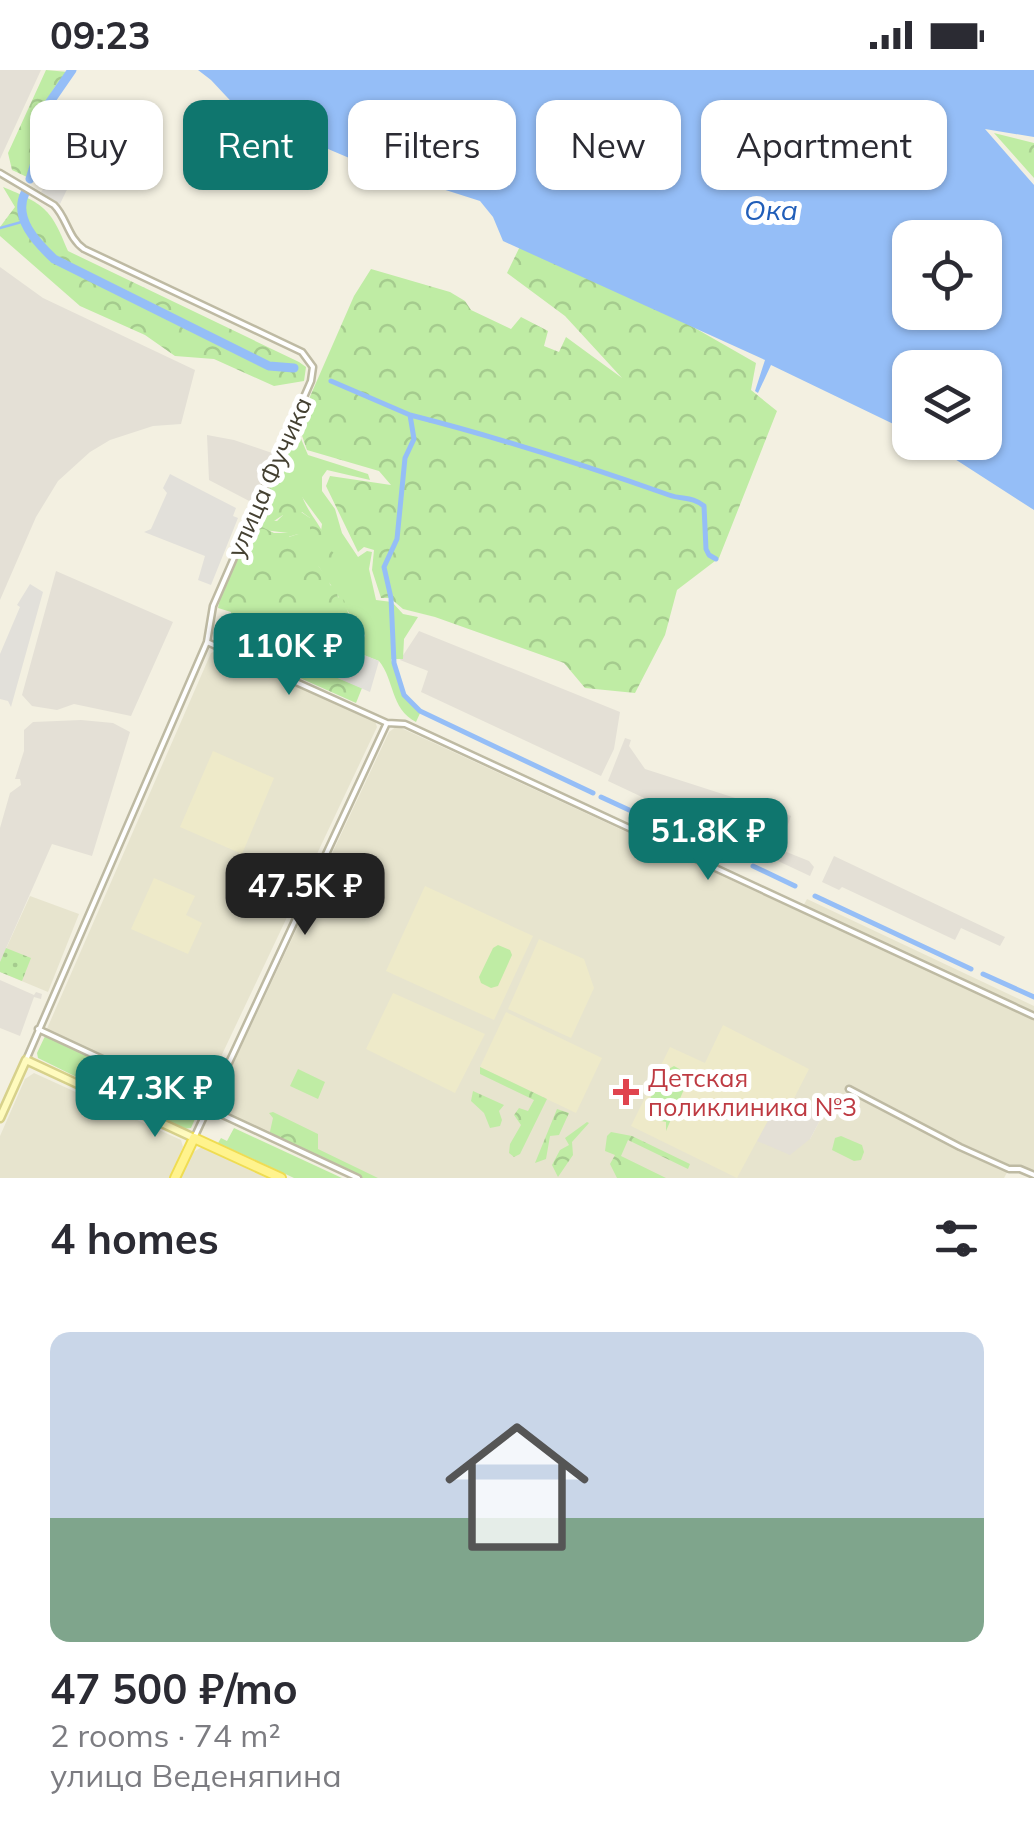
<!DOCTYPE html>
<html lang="en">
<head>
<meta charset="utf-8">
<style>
  :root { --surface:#fff; --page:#f7f7f7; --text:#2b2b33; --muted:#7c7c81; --accent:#0f766e }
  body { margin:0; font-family:Mulish,sans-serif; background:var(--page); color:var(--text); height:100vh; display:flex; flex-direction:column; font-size:38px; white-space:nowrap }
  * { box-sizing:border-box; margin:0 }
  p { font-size:32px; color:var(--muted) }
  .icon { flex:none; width:55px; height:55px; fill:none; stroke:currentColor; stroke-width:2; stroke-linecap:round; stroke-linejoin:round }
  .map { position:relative; height:1108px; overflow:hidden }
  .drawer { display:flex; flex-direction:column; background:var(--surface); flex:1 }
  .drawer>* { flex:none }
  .top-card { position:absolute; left:30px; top:30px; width:975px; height:90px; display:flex; gap:20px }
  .controls { position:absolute; left:892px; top:150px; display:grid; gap:20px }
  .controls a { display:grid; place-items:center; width:110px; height:110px; border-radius:20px; background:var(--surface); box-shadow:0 2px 8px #0004; font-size:50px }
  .price { position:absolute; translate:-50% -85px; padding:0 22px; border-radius:20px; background:var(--accent); color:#fff; font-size:32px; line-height:65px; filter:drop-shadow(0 2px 5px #0008) }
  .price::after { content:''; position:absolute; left:50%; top:60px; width:30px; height:22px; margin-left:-15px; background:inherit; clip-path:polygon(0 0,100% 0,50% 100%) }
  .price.current { background:#222; color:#fff }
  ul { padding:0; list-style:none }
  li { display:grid; align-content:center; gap:20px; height:530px; padding:0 50px }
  li span { display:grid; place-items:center; height:310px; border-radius:20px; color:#555 }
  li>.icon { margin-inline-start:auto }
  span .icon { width:180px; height:180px; fill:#fffc; stroke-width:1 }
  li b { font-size:42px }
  h2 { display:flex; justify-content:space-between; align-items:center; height:120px; padding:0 50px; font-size:42px }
  .tag { padding:0 35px; border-radius:20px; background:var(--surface); box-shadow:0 2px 8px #0004; font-size:35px; line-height:90px }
  .tag.current { background:var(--accent); color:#fff }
  .status { display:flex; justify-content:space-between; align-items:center; height:70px; padding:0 50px; background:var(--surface); direction:ltr }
  .status svg { height:28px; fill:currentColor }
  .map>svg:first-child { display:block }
</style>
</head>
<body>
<div class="status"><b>09:23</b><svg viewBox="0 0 49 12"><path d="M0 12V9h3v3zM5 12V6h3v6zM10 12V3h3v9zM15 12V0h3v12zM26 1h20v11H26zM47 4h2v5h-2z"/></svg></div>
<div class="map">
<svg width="1034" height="1108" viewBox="0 0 1034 1108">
  <defs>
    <pattern id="forest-crowns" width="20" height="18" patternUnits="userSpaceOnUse" patternTransform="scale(2.5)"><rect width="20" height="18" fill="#bfeca4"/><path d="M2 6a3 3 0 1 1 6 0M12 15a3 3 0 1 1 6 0" fill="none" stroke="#a5cb8e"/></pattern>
    <pattern id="park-dots" width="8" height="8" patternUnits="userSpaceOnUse" patternTransform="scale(2.5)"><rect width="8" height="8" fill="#bfeca4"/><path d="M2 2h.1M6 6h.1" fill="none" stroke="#a5cb8e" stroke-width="1.8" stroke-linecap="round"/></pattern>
  </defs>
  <rect width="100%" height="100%" fill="#f3f0e1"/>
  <path fill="#e7e4ce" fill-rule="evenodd" d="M218,580L375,651L377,657L200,1031L46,961L211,583Z
    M397,656L800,842L807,829L1034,936V1103L1019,1096L1009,1099L1004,1108H359L216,1040L214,1035L389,662ZM794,1028L824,1043L810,1069L784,1048Z
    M30,826L79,844L48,922L0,902V892Z
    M34,1003L181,1070L183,1077L169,1108H0V1066L25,1009Z
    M200,1078H203L267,1108H180L192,1083Z"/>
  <path fill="#e4e0d6" d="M0,0H41L0,89Z
    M0,197L43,228L195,300L181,354L153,356L110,370L90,382L58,411L36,447L0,530Z
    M207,365L234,370L275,384L253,433L209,410Z
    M56,501L173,552L131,646L74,634L57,640L32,636L22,625Z
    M419,561L620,642L614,679L601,706L421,622L428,601L400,590Z
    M81,650L113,653L130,662L92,786L52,774L0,892V758L10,723L21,715L20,709H15L24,681V660L33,652Z
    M625,668L631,670L629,676L645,699L791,746L779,779L809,791L814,797L810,806L608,711Z
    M834,786L1005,867L1000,876L961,858L955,870L842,817L839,820L822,812Z
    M0,910L34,925L36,922L42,924L41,929L34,927L20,966L0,958Z
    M794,1028L824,1043L810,1069L790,1085L757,1071L772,1043L784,1048Z"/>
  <path fill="#eeeac9" d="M213,681L274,708L242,784L180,757Z
    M154,808L195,826L186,845L202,853L188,884L131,859Z
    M425,816L533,866L494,950L386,901Z
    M539,869L584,889L594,918L571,968L508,939Z
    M393,923L485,964L455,1023L366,979Z
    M506,942L602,988L576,1043L480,997Z
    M723,955L809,999L784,1048L772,1043L737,1108L631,1056L670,977L705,993Z"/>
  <path fill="#bfeca4" d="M296,357L308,385L368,404L370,410L327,400L322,407V421L335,439L342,463L358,487L367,481L372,482L369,499L376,530L392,532L403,544L418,547L404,569L403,589H391L401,620L421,641L416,652C390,638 395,611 379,591L300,560L325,555L326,560L349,563L362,576L365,565L352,555L351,546L319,497L301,477L298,464L288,467V463L264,460L253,452L260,449L277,451L283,445L301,442L310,448L312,456L321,461L322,454L302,427L268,420L267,433H260Z
    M498,875L510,880L512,885L498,916L491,918L481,913L479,907L493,878Z
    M46,964L196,1035L199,1040L191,1058L182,1059L38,988L37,983Z
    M674,996L685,1002L688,1010L666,1061V1052L651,1049L647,1035L663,1002Z
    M298,999L325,1012L318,1029L290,1016Z
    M234,1058L342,1108H294L218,1073L221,1068L227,1071Z
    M841,1066L862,1075L864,1082L861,1090L854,1091L832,1080L835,1068Z"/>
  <path fill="url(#forest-crowns)" d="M46,0L68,2C38,29 37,70 27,107L12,100L8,83Z
    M994,63L1034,73V108Z
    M3,117C44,134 51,138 68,181L299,292L306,297L304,311L274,316L214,289L175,286L145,265L80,236L0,166V157L15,137Z
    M527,162L756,293L751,320L777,341L719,488L677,520L665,565L635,623L585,618L564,593L435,547L403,539L390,528H381L372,500L374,480L364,477L358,482L326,416L330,406L391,415L379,401L307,380L298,354L354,226L371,199L450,222L465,231L471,240L511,259L521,247L548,261L544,276L559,282L566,267L622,308L565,246L507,203Z
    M284,396C295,406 299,418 304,431C310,444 319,454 325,466L315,471L310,465V448L302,442L297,446L283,445L271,453L264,449L254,453L274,463H289V467L298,464L306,469L302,477C316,485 316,498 329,507L330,515L335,517L338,527L344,530L352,555L370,573L368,578L349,563L326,560L324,555L300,560L293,557L291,564L273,558L269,569L284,585L362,618L356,633L219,572L217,557L230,561L231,542L218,538L224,511L260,433H267L274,405Z
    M325,479L333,482L355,526L361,531L357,537L322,484Z
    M480,997L547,1029L520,1084L514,1087L509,1083L510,1074L521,1055L514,1045L519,1038L528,1041L534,1030L480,1004Z
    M473,1021L504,1035L499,1041L502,1050L500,1056L490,1058L484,1043L471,1031Z
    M557,1039L569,1043L559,1065L550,1066L546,1089L535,1093Z
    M273,1042L318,1064V1079L378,1108H359L269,1066L273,1048L269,1043Z
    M587,1052L589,1053L572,1072L573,1085L558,1107L552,1095L560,1080L569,1075L565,1068Z
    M611,1062L632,1066L690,1094L688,1099L628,1070L621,1086L666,1108H617L610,1094L615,1085L605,1081L607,1066Z"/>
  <path fill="url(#park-dots)" d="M6,878L31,888L22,911L0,902V892Z"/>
  <path fill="#e2e0da" d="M59,95L75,103L60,134L41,122Z
    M170,404L236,438L233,446L238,448L211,515L198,510L205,486L144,462L151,459L167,423L163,418Z
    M30,514L43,522L11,637L8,631L0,629V584L20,537L17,535Z
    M293,557L379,591L370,622L284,585Z"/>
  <path fill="#95bef7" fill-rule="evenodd" d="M198,0H1034V67L985,59L1034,115V440L930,373L985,372V298H910V362L771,295L758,323L755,321L765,290L503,171L493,147L480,131L361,93L241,42L211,10ZM910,168H985V242H910Z"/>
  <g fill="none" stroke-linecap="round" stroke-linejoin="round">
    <path stroke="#95bef7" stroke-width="2.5" d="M0,158L25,151"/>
    <path stroke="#95bef7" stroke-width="5" d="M331,311L410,345L414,369L405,388L397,469L384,497L391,528L394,593L404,625L420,641L593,723
      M410,345C497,367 584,395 669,425C683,430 692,426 704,436L706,479L709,485L716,489
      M601,727L692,769
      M753,796L795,816
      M815,826L971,899
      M983,904L1034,927"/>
    <path stroke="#95bef7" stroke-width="9" d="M30,109L42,70L41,52L45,39L72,0
      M25,123C13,148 36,172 54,189L269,296L294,298"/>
    <defs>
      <path id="street" d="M0,103L54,135C67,148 68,168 84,179L302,282L313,297L311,311L213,536L207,572L26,990
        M207,572L387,653L405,654L1034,946
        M38,959L358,1108
        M849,1019L960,1077L1009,1099H1020L1034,1105
        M194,1068L386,655"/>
      <path id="secondary" d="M0,1048L26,990L194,1068"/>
      <path id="primary" d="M175,1108L194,1068L281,1108"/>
    </defs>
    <use href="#street" stroke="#bebaa3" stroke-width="9"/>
    <use href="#secondary" stroke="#d7d18b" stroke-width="11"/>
    <use href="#primary" stroke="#efdc52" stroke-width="12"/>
    <use href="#street" stroke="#fff" stroke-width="4"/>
    <use href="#secondary" stroke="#fffbbe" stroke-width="6"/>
    <use href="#primary" stroke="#fff38d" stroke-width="8"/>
  </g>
  <path fill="#e0444e" stroke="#fff" stroke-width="4" d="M621 1007h10v10h10v10h-10v10h-10v-10h-10v-10h10z"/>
  <g text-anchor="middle" stroke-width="10" stroke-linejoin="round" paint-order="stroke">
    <g font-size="25" fill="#444031" stroke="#fff">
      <text transform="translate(269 407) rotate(-66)" y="9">улица Фучика</text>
    </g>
    <g font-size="25" fill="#be3a42" stroke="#fff" text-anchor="start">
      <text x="648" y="1017">Детская<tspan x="648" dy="29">поликлиника №3</tspan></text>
    </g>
    <g font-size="28" font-style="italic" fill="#215eb9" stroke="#fff">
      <text x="771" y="150">Ока</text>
    </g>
  </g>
</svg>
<div class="controls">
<a><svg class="icon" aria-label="locate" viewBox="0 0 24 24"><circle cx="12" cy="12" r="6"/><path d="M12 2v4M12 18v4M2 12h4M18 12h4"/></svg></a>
<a><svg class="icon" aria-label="layers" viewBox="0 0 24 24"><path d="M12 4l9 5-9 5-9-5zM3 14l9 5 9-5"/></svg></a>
</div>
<b class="price" style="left:289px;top:628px">110K ₽</b>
<b class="price" style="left:708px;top:813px">51.8K ₽</b>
<b class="price current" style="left:305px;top:868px">47.5K ₽</b>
<b class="price" style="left:155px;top:1070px">47.3K ₽</b>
<div class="top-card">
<a class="tag">Buy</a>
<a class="tag current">Rent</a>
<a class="tag">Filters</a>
<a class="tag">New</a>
<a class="tag">Apartment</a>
</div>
</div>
<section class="drawer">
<h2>4 homes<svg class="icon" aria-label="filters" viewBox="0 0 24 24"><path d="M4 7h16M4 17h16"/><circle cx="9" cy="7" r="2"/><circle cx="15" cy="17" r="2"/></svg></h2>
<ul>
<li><span style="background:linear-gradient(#c9d6e8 60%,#7fa58c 0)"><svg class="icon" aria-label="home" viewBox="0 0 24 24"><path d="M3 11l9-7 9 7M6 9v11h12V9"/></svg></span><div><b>47 500 ₽/mo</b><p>2 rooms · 74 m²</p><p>улица Веденяпина</p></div></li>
</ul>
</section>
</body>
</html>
